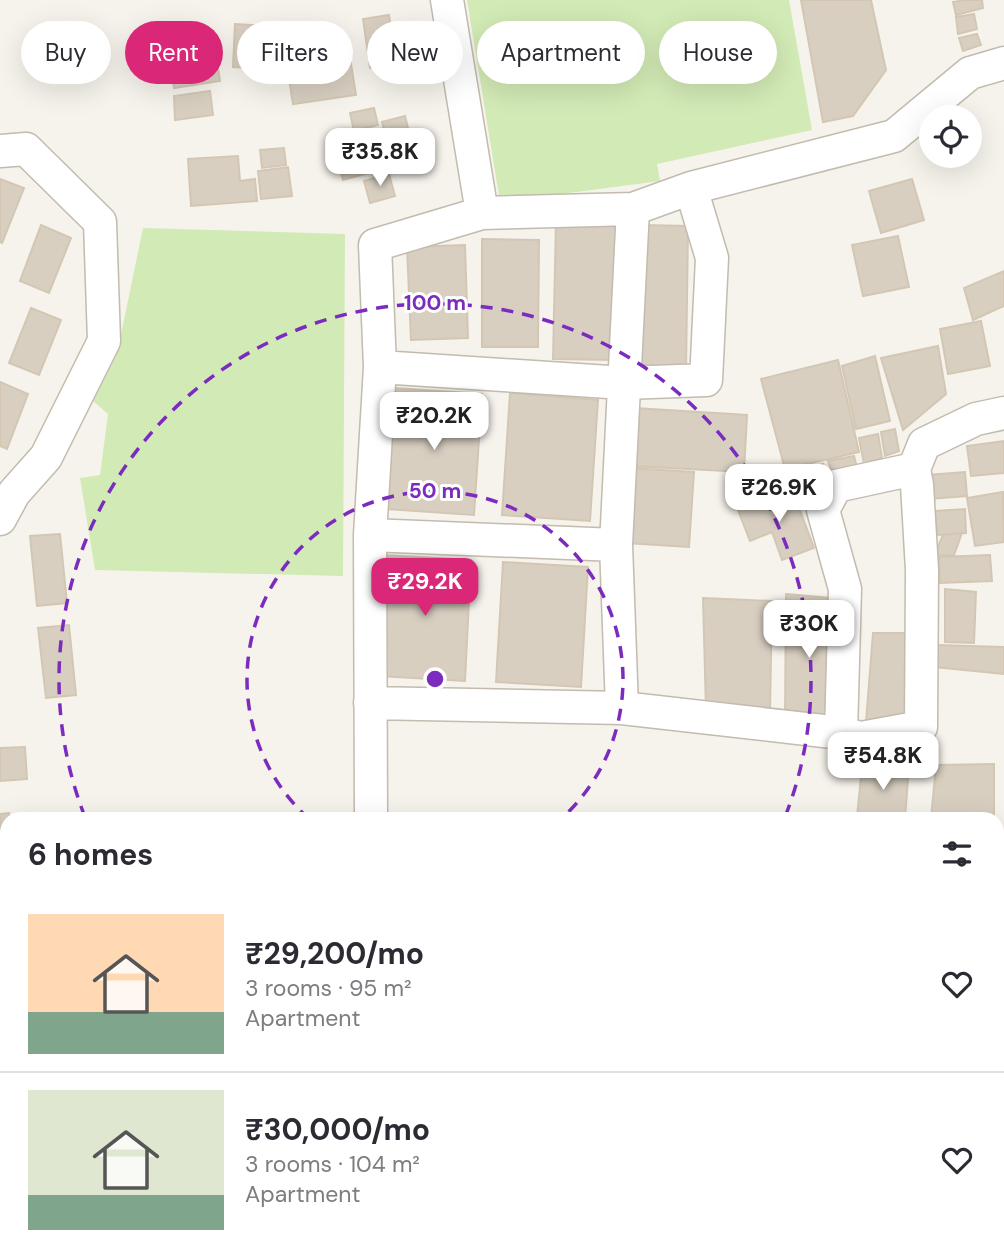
<!DOCTYPE html>
<html lang="en">
<head>
<meta charset="utf-8">
<style>
  :root { --surface:#fff; --page:#f2f2f3; --text:#2b2b33; --muted:#7c7c81; --line:#e1e1e2; --accent:#db2777 }
  body { margin:0; font-family:"DM Sans",sans-serif; background:var(--page); color:var(--text); height:100vh; display:flex; flex-direction:column; font-size:26px; white-space:nowrap }
  * { box-sizing:border-box; margin:0 }
  p { font-size:23px; color:var(--muted) }
  .icon { flex:none; width:38px; height:38px; fill:none; stroke:currentColor; stroke-width:2; stroke-linecap:round; stroke-linejoin:round }
  .map { position:relative; flex:1; overflow:hidden }
  .drawer { position:absolute; left:0px; top:812px; width:1004px; height:448px; display:flex; flex-direction:column; background:var(--surface); border-radius:21px 21px 0 0; box-shadow:0 7px 28px #0002 }
  .drawer>* { flex:none }
  .guide { position:absolute; left:21px; top:21px; width:962px; height:63px; display:flex; gap:14px }
  .buttons { position:absolute; left:919px; top:105px; display:grid; gap:14px }
  .buttons a { display:grid; place-items:center; width:63px; height:63px; border-radius:50%; background:var(--surface); box-shadow:0 7px 28px #0002; font-size:35px }
  .price { position:absolute; translate:-50% -60px; padding:0 16px; border-radius:14px; background:#fff; color:#222; font-size:23px; line-height:46px; filter:drop-shadow(0 2px 4px #0008) }
  .price::after { content:''; position:absolute; left:50%; top:42px; width:21px; height:16px; margin-left:-10px; background:inherit; clip-path:polygon(0 0,100% 0,50% 100%) }
  .price.current { background:var(--accent); color:#fff }
  ul { padding:0; list-style:none }
  li { display:flex; align-items:center; gap:21px; height:175px; padding:0 28px }
  li+li { border-top:2px solid var(--line) }
  li span { display:grid; place-items:center; flex:none; width:196px; height:140px; border-radius:0px; color:#555 }
  li>.icon { margin-inline-start:auto }
  span .icon { width:84px; height:84px; fill:#fffc; stroke-width:1 }
  li b { font-size:30px }
  h2 { display:flex; justify-content:space-between; align-items:center; height:84px; padding:0 28px; font-size:30px }
  .pill { padding:0 24px; border-radius:32px; background:var(--surface); box-shadow:0 7px 28px #0002; font-size:24px; line-height:63px }
  .pill.current { background:var(--accent); color:#fff }
  .map>svg:first-child { display:block }
</style>
</head>
<body>
<div class="map">
<svg width="1004" height="1260" viewBox="0 0 1004 1260">
  <rect width="100%" height="100%" fill="#f6f3ec"/>
  <path fill="#d2eab5" d="M467,0H789L812,130L657,164L660,181L500,202Z
    M143,228L345,234L343,576L95,570L80,478L100,475L108,414L93,401L117,354Z"/>
  <path fill="#d8cfc1" stroke="#d3c7b4" stroke-width="2" d="M801,0H871L886,70L853,116L823,122Z
    M965,0H982L983,8L956,15L953,2Z
    M974,14L977,29L958,34L956,17Z
    M389,15L396,65L370,68L363,19Z
    M235,24L286,27L284,70L233,67Z
    M977,34L981,45L963,51L959,38Z
    M215,50L220,81L174,88L170,58Z
    M350,58L356,95L293,104L287,66Z
    M210,91L213,115L175,120L174,96Z
    M374,108L378,125L354,131L350,113Z
    M405,116L414,152L391,159L382,122Z
    M381,133L390,167L343,180L333,146Z
    M284,148L286,165L262,168L260,150Z
    M238,156L240,181L255,179L257,201L191,206L188,159Z
    M288,167L292,196L261,199L258,171Z
    M389,174L395,196L370,203L364,181Z
    M0,179L24,188L2,243L0,242Z
    M912,179L924,220L881,233L869,191Z
    M556,221L620,222L617,360L553,359Z
    M41,225L71,238L49,293L20,281Z
    M643,225L688,226L686,372L641,371Z
    M898,236L909,287L863,296L852,245Z
    M482,239L539,240L538,347H482Z
    M465,245L468,338L411,340L407,247Z
    M1004,271V306L973,320L964,288Z
    M31,308L61,320L39,375L9,363Z
    M981,321L990,366L948,374L940,329Z
    M938,346L946,394L903,430L881,358Z
    M875,356L890,421L856,429L842,366Z
    M838,360L859,452L785,469L761,379Z
    M0,382L28,394L7,449L0,446Z
    M395,388L482,394L474,515L387,509Z
    M510,393L598,400L590,521L502,515Z
    M635,408L747,415L744,472L631,466Z
    M895,429L899,451L885,456L881,432Z
    M878,434L882,458L864,464L859,438Z
    M1004,441V473L971,476L967,446Z
    M854,456L858,472L836,483L828,461Z
    M823,464L831,489L799,503L789,473Z
    M630,468L694,472L689,547L626,543Z
    M965,472L967,496L929,499L927,475Z
    M792,489L814,548L782,560L772,532L750,541L738,510Z
    M1003,492L1004,542L975,546L967,498Z
    M965,509L966,533L937,535L935,511Z
    M962,533L954,555L934,556L943,535Z
    M60,534L67,603L37,606L30,536Z
    M385,555L471,560L465,681L379,676Z
    M990,555L992,581L940,583L939,557Z
    M503,562L588,567L581,687L496,682Z
    M945,589L976,592L974,643L945,642Z
    M786,594L831,598L834,725L785,719Z
    M703,598L772,601L770,712L706,709Z
    M69,625L76,695L46,698L38,628Z
    M873,633H914L915,721L866,722Z
    M937,645L1004,647V674L935,667Z
    M25,747L27,779L0,781V748Z
    M994,764V819H931L936,765Z
    M862,766H909L905,819H872L857,817Z
    M9,813V819H7V851H0V814Z
    M1001,951L1004,952V998L998,995V957Z"/>
  <g fill="none" stroke-linecap="round" stroke-linejoin="round">
    <defs>
      <path id="minor" d="M0,151L26,149L100,222L104,341L46,457L14,493L0,519
        M482,213L633,209L691,188L894,136L970,73L1004,63
        M380,367L624,383L706,380L712,258L691,188
        M370,535L616,545
        M370,703L622,708L841,733L861,738L921,727L922,570L917,485L914,469L924,444L976,419L1004,413
        M622,708L616,545L633,209
        M841,733L845,589L823,510L836,486L914,469
        M371,819L370,535L380,367L375,245L482,213L447,0
        M13,1253L22,1260"/>
      <path id="major" d="M0,977H7
        M0,1007L7,1008
        M998,1048L1004,1049
        M998,1077L1004,1078"/>
    </defs>
    <use href="#minor" stroke="#c2bbae" stroke-width="35"/>
    <use href="#major" stroke="#e6c16a" stroke-width="42"/>
    <use href="#minor" stroke="#fff" stroke-width="32"/>
    <use href="#major" stroke="#ffe39c" stroke-width="38"/>
  </g>
  <g fill="none" stroke="#7b2cbf" stroke-width="3.5" stroke-dasharray="12 9">
    <path d="M309 819A188 188 0 1 1 561 819"/>
    <path d="M85 817A376 376 0 1 1 785 817"/>
  </g>
  <circle cx="435" cy="679" r="10" fill="#7b2cbf" stroke="#fff" stroke-width="3.5"/>
  <g font-size="21" text-anchor="middle" font-weight="bold" fill="#7b2cbf" stroke="#fff" stroke-width="6" stroke-linejoin="round" paint-order="stroke">
    <text x="435" y="310">100 m</text>
    <text x="435" y="498">50 m</text>
  </g>
</svg>
<div class="buttons">
<a><svg class="icon" aria-label="locate" viewBox="0 0 24 24"><circle cx="12" cy="12" r="6"/><path d="M12 2v4M12 18v4M2 12h4M18 12h4"/></svg></a>
</div>
<b class="price" style="left:380px;top:188px">₹35.8K</b>
<b class="price" style="left:434px;top:452px">₹20.2K</b>
<b class="price" style="left:779px;top:524px">₹26.9K</b>
<b class="price current" style="left:425px;top:618px">₹29.2K</b>
<b class="price" style="left:809px;top:660px">₹30K</b>
<b class="price" style="left:883px;top:792px">₹54.8K</b>
<div class="guide">
<a class="pill">Buy</a>
<a class="pill current">Rent</a>
<a class="pill">Filters</a>
<a class="pill">New</a>
<a class="pill">Apartment</a>
<a class="pill">House</a>
</div>
<section class="drawer">
<h2>6 homes<svg class="icon" aria-label="filters" viewBox="0 0 24 24"><path d="M4 7h16M4 17h16"/><circle cx="9" cy="7" r="2"/><circle cx="15" cy="17" r="2"/></svg></h2>
<ul>
<li><span style="background:linear-gradient(#ffd9b3 70%,#7fa58c 0)"><svg class="icon" aria-label="home" viewBox="0 0 24 24"><path d="M3 11l9-7 9 7M6 9v11h12V9"/></svg></span><div><b>₹29,200/mo</b><p>3 rooms · 95 m²</p><p>Apartment</p></div><svg class="icon" aria-label="heart" viewBox="0 0 24 24"><path d="M12 20l-8-8c-3-5 5-10 8-4 3-6 11-1 8 4z"/></svg></li>
<li><span style="background:linear-gradient(#dfe7d0 75%,#7fa58c 0)"><svg class="icon" aria-label="home" viewBox="0 0 24 24"><path d="M3 11l9-7 9 7M6 9v11h12V9"/></svg></span><div><b>₹30,000/mo</b><p>3 rooms · 104 m²</p><p>Apartment</p></div><svg class="icon" aria-label="heart" viewBox="0 0 24 24"><path d="M12 20l-8-8c-3-5 5-10 8-4 3-6 11-1 8 4z"/></svg></li>
</ul>
</section>
</div>
</body>
</html>
